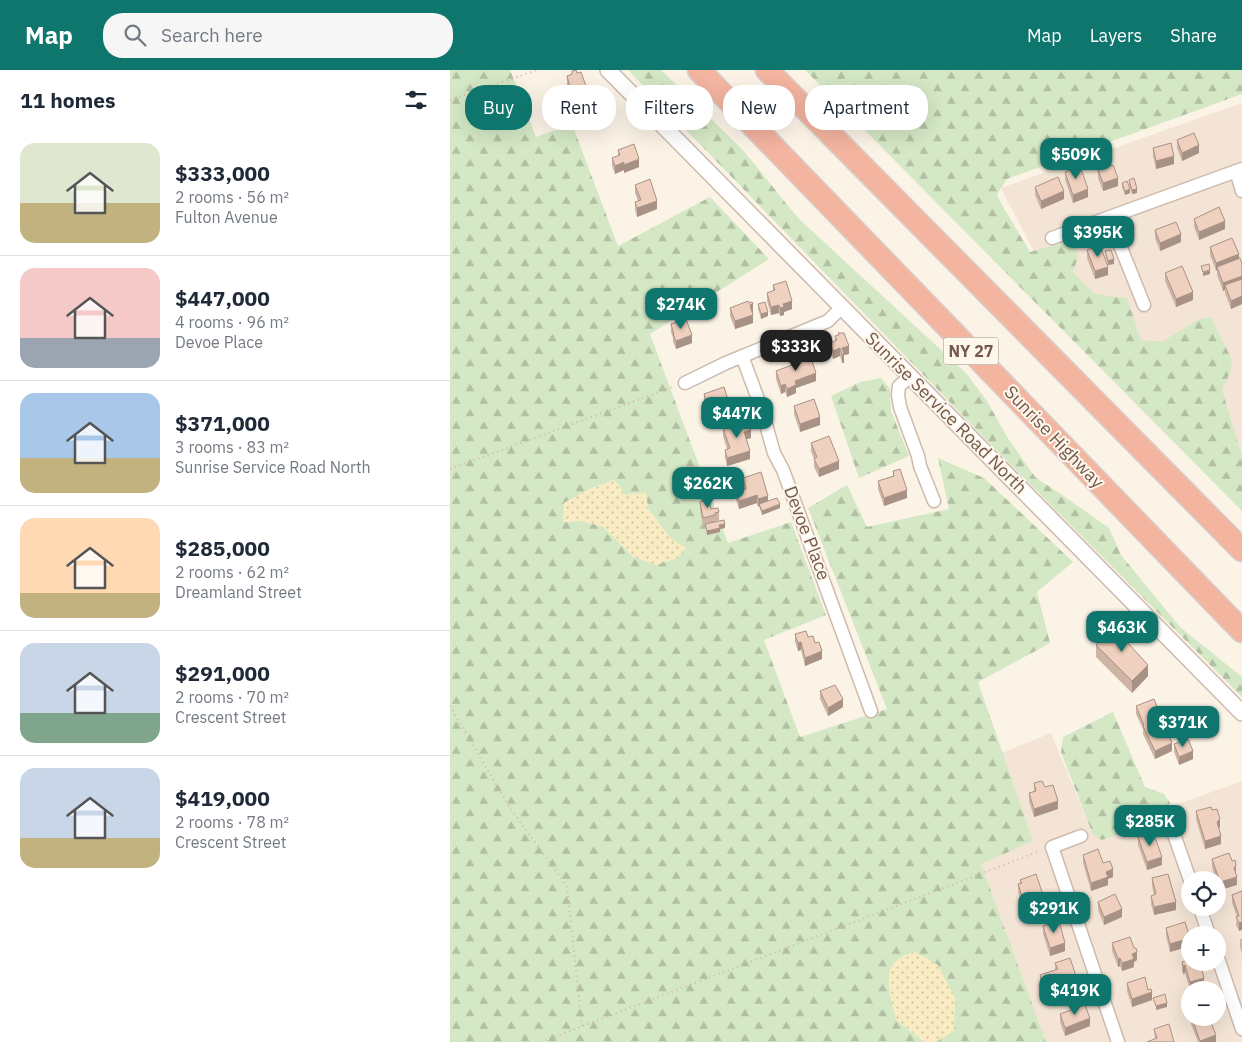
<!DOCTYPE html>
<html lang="en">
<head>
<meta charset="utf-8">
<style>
  :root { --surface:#fff; --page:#f6f6f7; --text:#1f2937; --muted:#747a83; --line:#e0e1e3; --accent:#0f766e }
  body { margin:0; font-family:"IBM Plex Sans",sans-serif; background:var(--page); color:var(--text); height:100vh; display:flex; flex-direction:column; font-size:19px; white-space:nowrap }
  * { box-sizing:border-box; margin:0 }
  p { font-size:16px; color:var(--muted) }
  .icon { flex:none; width:28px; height:28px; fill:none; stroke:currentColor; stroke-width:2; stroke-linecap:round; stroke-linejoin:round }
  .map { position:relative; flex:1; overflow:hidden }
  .panel { display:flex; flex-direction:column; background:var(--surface); width:450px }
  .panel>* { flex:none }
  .banner { position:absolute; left:15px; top:15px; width:475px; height:45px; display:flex; gap:10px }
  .fabs { position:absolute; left:731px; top:801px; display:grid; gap:10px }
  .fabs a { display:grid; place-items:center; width:45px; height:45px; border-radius:50%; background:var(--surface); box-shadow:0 5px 20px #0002; font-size:25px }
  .price { position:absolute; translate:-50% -42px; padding:0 11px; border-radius:10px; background:var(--accent); color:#fff; font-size:16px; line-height:32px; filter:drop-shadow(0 1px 2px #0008) }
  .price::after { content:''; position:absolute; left:50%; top:30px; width:15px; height:11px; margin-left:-8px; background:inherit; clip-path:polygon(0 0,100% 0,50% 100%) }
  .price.selected { background:#222; color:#fff }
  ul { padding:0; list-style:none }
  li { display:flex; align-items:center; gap:15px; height:125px; padding:0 20px }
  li+li { border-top:1px solid var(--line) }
  li span { display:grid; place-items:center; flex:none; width:140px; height:100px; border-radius:15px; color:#555 }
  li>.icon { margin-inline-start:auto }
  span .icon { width:60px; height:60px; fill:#fffc; stroke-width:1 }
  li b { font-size:21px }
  h2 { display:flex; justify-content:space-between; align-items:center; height:60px; padding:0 20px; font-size:21px }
  .chip { padding:0 18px; border-radius:20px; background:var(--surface); box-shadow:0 5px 20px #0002; font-size:18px; line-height:45px }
  .chip.selected { background:var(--accent); color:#fff }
  header { display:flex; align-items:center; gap:30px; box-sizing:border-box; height:70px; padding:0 25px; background:var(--accent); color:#fff }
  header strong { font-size:24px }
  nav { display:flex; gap:28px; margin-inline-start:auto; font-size:18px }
  .search { width:350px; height:45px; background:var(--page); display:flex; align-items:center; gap:12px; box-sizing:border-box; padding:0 18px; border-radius:20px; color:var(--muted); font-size:19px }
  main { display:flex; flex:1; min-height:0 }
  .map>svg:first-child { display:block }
</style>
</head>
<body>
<header>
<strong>Map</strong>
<div class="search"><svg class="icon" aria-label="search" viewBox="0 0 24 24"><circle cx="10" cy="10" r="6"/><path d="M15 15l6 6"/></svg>Search here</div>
<nav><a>Map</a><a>Layers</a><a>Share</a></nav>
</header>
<main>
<section class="panel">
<h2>11 homes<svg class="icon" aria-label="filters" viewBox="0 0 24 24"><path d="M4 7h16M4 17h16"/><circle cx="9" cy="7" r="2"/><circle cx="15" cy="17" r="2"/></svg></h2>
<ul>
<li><span style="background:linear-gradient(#dfe7d0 60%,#c2b280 0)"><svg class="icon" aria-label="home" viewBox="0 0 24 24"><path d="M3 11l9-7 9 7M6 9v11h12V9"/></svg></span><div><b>$333,000</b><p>2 rooms · 56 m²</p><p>Fulton Avenue</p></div></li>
<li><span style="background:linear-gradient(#f6c9c9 70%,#9aa5b1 0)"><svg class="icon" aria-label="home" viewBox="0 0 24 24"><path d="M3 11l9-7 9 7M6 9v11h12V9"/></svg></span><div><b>$447,000</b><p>4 rooms · 96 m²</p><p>Devoe Place</p></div></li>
<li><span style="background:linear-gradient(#a9c7e8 65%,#c2b280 0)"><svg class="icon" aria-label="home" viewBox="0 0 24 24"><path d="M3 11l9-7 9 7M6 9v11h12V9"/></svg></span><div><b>$371,000</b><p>3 rooms · 83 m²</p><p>Sunrise Service Road North</p></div></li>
<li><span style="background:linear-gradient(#ffd9b3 75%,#c2b280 0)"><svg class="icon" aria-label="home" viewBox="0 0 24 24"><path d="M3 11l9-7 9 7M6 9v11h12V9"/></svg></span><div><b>$285,000</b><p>2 rooms · 62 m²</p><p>Dreamland Street</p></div></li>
<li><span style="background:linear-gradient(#c9d6e8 70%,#7fa58c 0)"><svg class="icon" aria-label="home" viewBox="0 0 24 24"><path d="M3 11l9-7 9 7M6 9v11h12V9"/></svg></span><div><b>$291,000</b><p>2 rooms · 70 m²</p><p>Crescent Street</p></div></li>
<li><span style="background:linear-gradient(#c9d6e8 70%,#c2b280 0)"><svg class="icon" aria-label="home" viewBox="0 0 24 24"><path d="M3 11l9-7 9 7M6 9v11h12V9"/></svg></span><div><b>$419,000</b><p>2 rooms · 78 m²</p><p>Crescent Street</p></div></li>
</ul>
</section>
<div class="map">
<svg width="792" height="972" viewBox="0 0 792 972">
  <defs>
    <pattern id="forest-firs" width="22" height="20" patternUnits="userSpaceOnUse" patternTransform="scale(1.25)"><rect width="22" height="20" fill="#d4e8c5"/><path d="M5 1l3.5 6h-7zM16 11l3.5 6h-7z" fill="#b1bfa2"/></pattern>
    <pattern id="sand-dots" width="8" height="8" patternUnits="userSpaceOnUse" patternTransform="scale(1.25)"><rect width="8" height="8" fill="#f9ecc2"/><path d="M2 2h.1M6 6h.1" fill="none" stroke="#cec2a0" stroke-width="1.8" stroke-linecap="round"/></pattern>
  </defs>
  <rect width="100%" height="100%" fill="#fbf3e6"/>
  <path fill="#f3e4d5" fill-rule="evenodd" d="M792,33V410L589,191L551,118Z
    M601,663L643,765L792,711V972H596L530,793L583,771L552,683ZM740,810H768V838H740ZM740,865H768V892H740ZM740,920H768V948H740Z"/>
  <path fill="url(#forest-firs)" fill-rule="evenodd" d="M0,0H60L86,67L122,54L168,176L260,127L319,189L200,264L278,473L341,452L376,545L314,570L350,667L437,639L358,438L397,415L417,457L499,439L488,388L534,408L623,492L587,522L600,573L528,612L583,771L531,794L596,972H485L504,961L446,950L475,972H0ZM164,410L170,417L174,425L196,423L198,439L221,469L235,478L184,487L152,456L131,451L113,452L114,433L140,419Z
    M178,0H211L292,79L348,148L516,303L537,331L557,367L585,407L615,427L659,458L671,485L730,557L792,607V627L554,388Z
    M355,0H792V24L557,109L547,124L552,135L580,182L615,172H624L628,187L623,202L643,223L663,227L677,228L691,270L712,272L749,249L761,247L782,290L780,303L772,320L792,386V441Z
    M431,308L440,319L441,341L459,386L409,408L381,326L410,312Z
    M663,642L695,717L714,724L720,733L714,748L652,770L643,765L611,682L613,667Z"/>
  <path fill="url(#sand-dots)" d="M164,410L170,417L174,425L196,423L198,439L221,469L236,478L228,488L206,495L184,487L152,456L131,451L113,452L114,433L140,419Z
    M465,882L488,895L505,928L504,961L485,972H475L446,950C440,922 426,891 465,882Z"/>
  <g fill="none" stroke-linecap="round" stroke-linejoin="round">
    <defs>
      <path id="minor" d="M786,101L792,121
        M659,148L694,235
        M602,168L792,99
        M292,286L311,337L324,383L333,400L421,641
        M461,306L449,316L448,325L450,337L468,386L470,396L484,431
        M235,313L276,293L378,251L392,237
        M720,753L740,810
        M631,766L602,777L668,972
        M750,838L759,865
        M768,888L792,959"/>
      <path id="tertiary" d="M158,0L792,643"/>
      <path id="motorway" d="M249,0L792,561
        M317,0L792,480"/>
    </defs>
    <use href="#minor" stroke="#cdbaad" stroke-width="15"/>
    <use href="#tertiary" stroke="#cdbaad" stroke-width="18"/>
    <use href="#motorway" stroke="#d8d1cd" stroke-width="25"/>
    <path stroke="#d4b4a2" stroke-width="2" stroke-dasharray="1 4" stroke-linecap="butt" d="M0,30L87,0
      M0,399L223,317
      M0,636L60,738L117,816L132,956
      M91,972L590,781"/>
    <use href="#minor" stroke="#fff" stroke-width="12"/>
    <use href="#tertiary" stroke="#fff" stroke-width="15"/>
    <use href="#motorway" stroke="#f3b4a0" stroke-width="22"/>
  </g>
  <path fill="#ceb4a4" d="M122,1L137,27L122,32L117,14V6L122,4Z
    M727,70L749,83L732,91L727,78Z
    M703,78L724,94L706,99L703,86Z
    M168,80L189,97L174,103V100L165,104L162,96V88L168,86Z
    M648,100L668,116L653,121L648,108Z
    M615,102L638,127L623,133L615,110Z
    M679,110L687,123L682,124L679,114Z
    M672,113L680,123L675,125L672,117Z
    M185,115L207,139L187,147L185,140V132L188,131L185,123Z
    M585,117L614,129L591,139L585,125Z
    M744,149L775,159L749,170L744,157Z
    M705,160L731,172L710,181L705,168Z
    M760,177L789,189L792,194V234L781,239L775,223V220L773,221L767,205V200L766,201L760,185Z
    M637,180L658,205L645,209L637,188Z
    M655,181L664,194L658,195L655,185Z
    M715,203L743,230L726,237L715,211Z
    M323,215L342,239L334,242V245L330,246L329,243L321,245L317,231V223L323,221Z
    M299,233L303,242V253L285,259L280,246V238Z
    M308,234L318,246L311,249L308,238Z
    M221,254L242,273L226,279L223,272V268L221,262Z
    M388,263L399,284L394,285V293H392L390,286L383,289L380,281V273L385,271V266L388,265Z
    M341,292L366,311L346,318V323L337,327L335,322L331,324L326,309V301L341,296Z
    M254,324L278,338L258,345L254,332Z
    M344,336L370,355L350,362L344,344Z
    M273,358L301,368L297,369L300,389L277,396L275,388V380L277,379L273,366Z
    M361,373L389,399L369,407L364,397V389L361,381Z
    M443,401L457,428L434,436L428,419V411L443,406Z
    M293,408L318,431L330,438L312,445L309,436L308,437L307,433L289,439L286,430V422L294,420L293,416Z
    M250,432L261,439L269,442V450L265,451L275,458L270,459V462L257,465L255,455L253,456L250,440Z
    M345,564L358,567L365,573L372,589L355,596L351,580L348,581L345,572Z
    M646,575H679L698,606L682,623L646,587Z
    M370,621L393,637L378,646L370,629Z
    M686,636L722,681L705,689L693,664V659L686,644Z
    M724,674L743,689L729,695L724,682Z
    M584,713L608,739L584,747L579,731V723L584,721Z
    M746,741L770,757L769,758L771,774L755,779L746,749Z
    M688,767L712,795L697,800L688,775Z
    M633,785L653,793L663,807L658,809V815L641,821L633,793Z
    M762,789L786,803L787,815L770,820L768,814V810H766L762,797Z
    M702,808L726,840L704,845L701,834V826L704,825L702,816Z
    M570,810L595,839L580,844L577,835L573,837L568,822V814H570Z
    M792,821L789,861L786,855L787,847L782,833V825Z
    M648,832L672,847L654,855L648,840Z
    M593,856L615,881L600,886L593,864Z
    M716,858L740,868V876L720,882L716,866Z
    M790,869H792V884L790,877Z
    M662,873L687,890L684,892V897L672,901L670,896L668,897L662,881Z
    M732,892L754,916L740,920L735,903L733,904L732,900Z
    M605,893L627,917L595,928L590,913V905L605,900Z
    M677,913L698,920L702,930L682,937L677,921Z
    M610,944L640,956L615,966L610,952Z
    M741,948H759L766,972H748L741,954Z
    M704,959L724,972L705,969Z"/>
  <path fill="#a89286" d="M137,19V27L122,32V24Z
    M749,75V83L732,91V83Z
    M724,86V94L706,99V91Z
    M189,89V97L174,103V95Z
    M174,92V100L165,104V96Z
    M668,108V116L653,121V113Z
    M638,119V127L623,133V125Z
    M680,119V123L675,125V121Z
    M687,119V123L682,124V120Z
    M614,121V129L591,139V131Z
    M207,131V139L187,147V138Z
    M775,151V159L749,170V162Z
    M731,164V172L710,181V173Z
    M789,184V192L767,197V200L766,201V193Z
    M664,189V194L658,195V191Z
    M658,197V205L645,209V201Z
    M760,200V204L753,206V202Z
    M792,206V214L775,215V220L773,221V213Z
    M743,222V230L726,237V229Z
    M792,226V234L781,239V231Z
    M342,231V239L334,242V245L330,246V238L333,234Z
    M303,234V242L300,243V235Z
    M329,235V243L321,245V237Z
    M318,242V246L311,249V244Z
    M303,245V253L285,259V251Z
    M242,265V273L226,279V271Z
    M399,276V284L394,285V293H392V278Z
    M390,278V286L383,289V281Z
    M366,303V311L346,318V323L337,327V319L345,311Z
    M335,314V322L331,324V316Z
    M278,330V338L258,345V337Z
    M370,347V355L350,362V354Z
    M301,360V368L294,370V362Z
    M300,381V389L277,396V388Z
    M389,391V399L369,407V399Z
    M457,420V428L434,436V428Z
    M307,425V433L289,439V431Z
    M318,426V434H309V436L308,437V429Z
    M330,434V438L312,445V441Z
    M275,454V458L270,459V462L257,465V461L269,455Z
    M351,572V580L348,581V573Z
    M372,581V589L355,596V588Z
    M698,595V606L682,623V611Z
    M393,629V637L378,646V638Z
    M722,673V681L705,689V681Z
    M743,681V689L729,695V687Z
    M608,731V739L584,747V739Z
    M770,749V757L767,760V752Z
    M771,766V774L755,779V771Z
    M712,787V795L697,800V792Z
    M786,795V803L784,806V798Z
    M663,799V807L658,809V815L641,821V813L656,802Z
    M787,807V815L770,820V812Z
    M577,827V835L573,837V829Z
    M595,831V839L580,844V836Z
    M726,832V840L704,845V837Z
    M672,839V847L654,855V847Z
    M792,852V860L789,861V853Z
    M740,868V876L720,882V874Z
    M615,873V881L600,886V878Z
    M687,882V890L684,892V897L672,901V893L682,884Z
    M670,888V896L668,897V889Z
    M735,895V903L733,904V896Z
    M754,908V916L740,920V912Z
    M627,909V917L595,928V920Z
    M702,922V930L682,937V929Z
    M717,933V937L706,940V936Z
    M640,948V956L615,966V958Z
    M766,965V972H750V971Z"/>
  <path fill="#f0d1bf" stroke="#a89286" d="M126,0L127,3L131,2L137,19L122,24L117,6L122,4V1Z
    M744,63L749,75L732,83L727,70Z
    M721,73L724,86L706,91L703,78Z
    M184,74L189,89L174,95V92L165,96L162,88L170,85L168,80Z
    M663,95L668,108L653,113L648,100Z
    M630,96L638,119L623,125L615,102Z
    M608,107L614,121L591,131L585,117Z
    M684,108L687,119L682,120L679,110Z
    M200,109L207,131L187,138L185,132L191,130L185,115Z
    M677,111L680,119L675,121L672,113Z
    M769,137L775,151L749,162L744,149Z
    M726,152L731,164L710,173L705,160Z
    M782,168L789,184L766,193L760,177Z
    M650,175L658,197L645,201L637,180Z
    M661,180L664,189L658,191L655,181Z
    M790,188L792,194V206L773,213L767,197Z
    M759,194L760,200L753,202L751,196Z
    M732,196L743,222L726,229L715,203Z
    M792,209V226L781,231L775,215Z
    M336,211L342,231L333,234L334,237L330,238L329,235L321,237L317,223L325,220L323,215Z
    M298,231L299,233L302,232L303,234L300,235L303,245L285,251L280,238Z
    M315,232L318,242L311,244L308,234Z
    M236,249L242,265L226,271L223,264H224L221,254Z
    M388,263H394L399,276L392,278L394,284L392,285L390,278L383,281L380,273L387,270L385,266L389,265Z
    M353,288L354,291L361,288L366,303L345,311L346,315L337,319L335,314L331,316L326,301L342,295L341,292Z
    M274,317L278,330L258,337L254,324Z
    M364,329L370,347L350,354L344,336Z
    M298,351L301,360L294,362L300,381L277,388L275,380L280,378L273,358Z
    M379,366L389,391L369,399L364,389L367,387L361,373Z
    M450,399L457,420L434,428L428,411L444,406L443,401Z
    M311,402L318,426L308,429L307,425L289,431L286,422L296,419L293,408Z
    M327,428L330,434L312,441L309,434Z
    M259,430L261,439L268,438L269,442L265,443V445L253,448L250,432Z
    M274,450L275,454L269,455L270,458L257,461L255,454Z
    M665,555L679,569L677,572L698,595L682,611L646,575Z
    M356,561L358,567L363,566L365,573L369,572L372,581L355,588L351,572L348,573L345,564Z
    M385,615L393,629L378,638L370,621Z
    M704,629L722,673L705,681L693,656L694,655L686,636Z
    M738,669L743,681L729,687L724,674Z
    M592,711L595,717L603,715L608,731L584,739L579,723L586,721L584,713Z
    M761,737L762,740L767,739L770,749L767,752L771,766L755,771L746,741Z
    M703,762L712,787L697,792L688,767Z
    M648,779L653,793L660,791L663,799L656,802L658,807L641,813L633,785Z
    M779,783L782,791L785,790L786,795L784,798L787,807L770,812L762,789Z
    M586,804L595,831L580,836L577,827L573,829L568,814L572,813L570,810Z
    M718,804L726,832L704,837L701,826L706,824L702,808Z
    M792,821V852L789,853L786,847L789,846L782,825Z
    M665,824L672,839L654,847L648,832Z
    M609,851L615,873L600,878L593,856Z
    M735,852L740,868L720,874L716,858Z
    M680,867L684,878H686L687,882L682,884L684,889L672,893L670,888L668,889L662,873Z
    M620,888L627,909L595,920L590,905L608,899L605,893Z
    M740,889V892H750L754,908L740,912L735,895L733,896L732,892Z
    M695,907L698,920L701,919L702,922L682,929L677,913Z
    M715,924L717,933L706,936L703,928Z
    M635,935L640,948L615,958L610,944Z
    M742,948H759L766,965L750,971Z
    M719,954L724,972H697L707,968L704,959Z"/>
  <g text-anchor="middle" stroke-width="4" stroke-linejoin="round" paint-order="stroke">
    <rect fill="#fef7ec" stroke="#9d887c" stroke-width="1" x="493.5" y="267.5" width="55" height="27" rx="4"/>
    <g font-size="16" font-weight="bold" fill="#74594c">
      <text x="521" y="287">NY 27</text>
    </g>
    <g font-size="18" fill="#74594c" stroke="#fef7ec">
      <text transform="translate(496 343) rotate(45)" y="6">Sunrise Service Road North</text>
      <text transform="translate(604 367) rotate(46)" y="6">Sunrise Highway</text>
      <text transform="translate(357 463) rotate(69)" y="6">Devoe Place</text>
    </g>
  </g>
</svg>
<div class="fabs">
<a><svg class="icon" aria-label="locate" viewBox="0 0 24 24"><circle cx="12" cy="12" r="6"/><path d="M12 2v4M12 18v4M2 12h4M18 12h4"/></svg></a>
<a>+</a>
<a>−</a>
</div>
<b class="price" style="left:626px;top:110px">$509K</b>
<b class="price" style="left:648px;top:188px">$395K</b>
<b class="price" style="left:231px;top:260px">$274K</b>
<b class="price selected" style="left:346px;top:302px">$333K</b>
<b class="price" style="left:287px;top:369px">$447K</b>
<b class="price" style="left:258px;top:439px">$262K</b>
<b class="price" style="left:672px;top:583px">$463K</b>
<b class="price" style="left:733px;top:678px">$371K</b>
<b class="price" style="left:700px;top:777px">$285K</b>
<b class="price" style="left:604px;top:864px">$291K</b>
<b class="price" style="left:625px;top:946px">$419K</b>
<div class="banner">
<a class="chip selected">Buy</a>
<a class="chip">Rent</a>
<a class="chip">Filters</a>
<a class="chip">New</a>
<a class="chip">Apartment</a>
</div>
</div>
</main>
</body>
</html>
